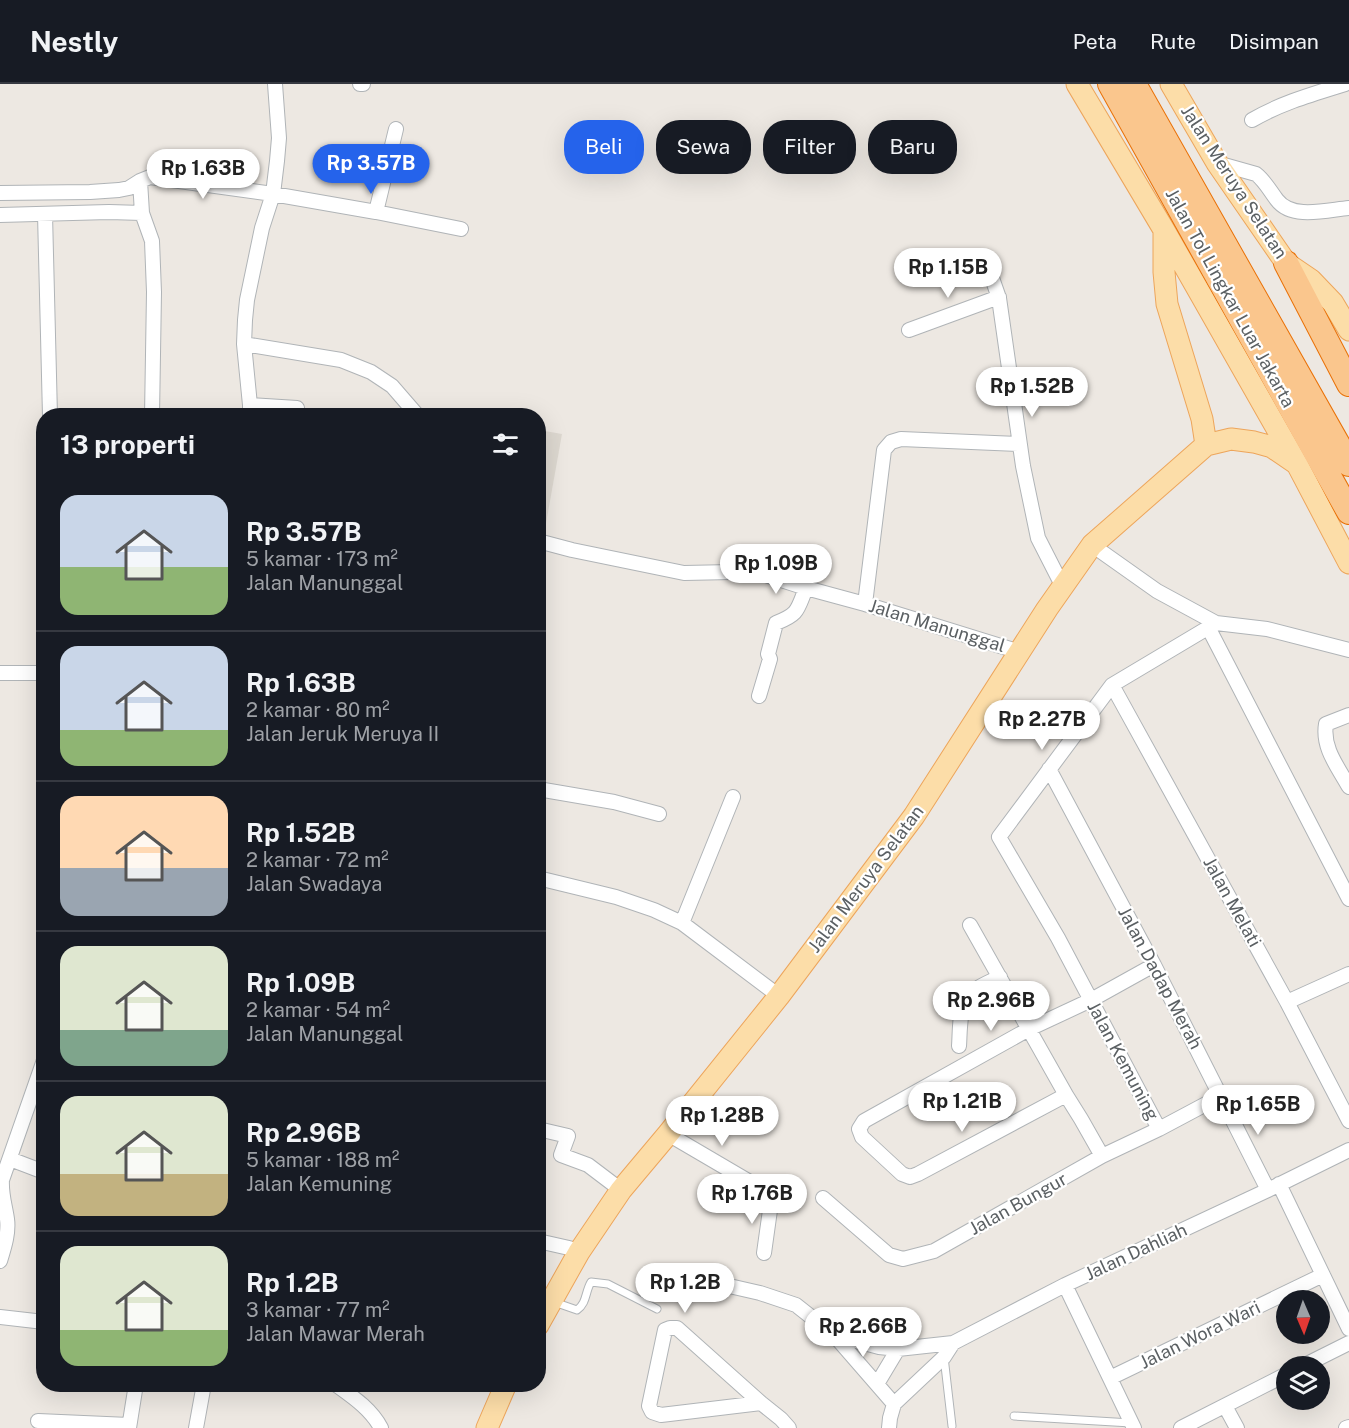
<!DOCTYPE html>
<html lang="id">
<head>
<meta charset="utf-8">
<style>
  :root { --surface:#171b24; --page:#20242c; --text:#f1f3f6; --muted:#9ea1a6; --line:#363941; --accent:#2563eb }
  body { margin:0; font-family:"Public Sans",sans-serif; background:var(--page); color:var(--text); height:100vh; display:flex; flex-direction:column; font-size:22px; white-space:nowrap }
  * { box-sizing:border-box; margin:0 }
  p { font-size:20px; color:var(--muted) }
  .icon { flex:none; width:33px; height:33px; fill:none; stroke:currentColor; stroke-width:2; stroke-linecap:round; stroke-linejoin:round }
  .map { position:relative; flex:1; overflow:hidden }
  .drawer { position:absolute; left:36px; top:324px; width:510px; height:984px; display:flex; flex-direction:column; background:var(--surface); border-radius:24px; box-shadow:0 6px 24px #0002 }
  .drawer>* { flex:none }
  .guide { position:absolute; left:564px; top:36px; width:570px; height:54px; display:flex; gap:12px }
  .needle { width:39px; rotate:178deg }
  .buttons { position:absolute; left:1276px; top:1206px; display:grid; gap:12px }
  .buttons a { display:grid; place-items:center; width:54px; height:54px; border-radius:50%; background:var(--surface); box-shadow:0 6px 24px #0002; font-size:30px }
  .price { position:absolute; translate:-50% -51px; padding:0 14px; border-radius:21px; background:#fff; color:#222; font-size:20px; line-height:39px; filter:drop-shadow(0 2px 3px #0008) }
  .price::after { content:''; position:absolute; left:50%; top:36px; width:18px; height:14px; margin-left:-9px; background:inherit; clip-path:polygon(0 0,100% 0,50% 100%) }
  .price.current { background:var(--accent); color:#fff }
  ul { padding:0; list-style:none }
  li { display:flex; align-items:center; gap:18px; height:150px; padding:0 24px }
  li+li { border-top:2px solid var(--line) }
  li span { display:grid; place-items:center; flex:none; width:168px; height:120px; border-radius:18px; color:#555 }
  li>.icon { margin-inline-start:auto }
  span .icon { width:72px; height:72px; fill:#fffc; stroke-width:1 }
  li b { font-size:26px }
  h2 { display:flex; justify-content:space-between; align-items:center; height:72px; padding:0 24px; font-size:26px }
  .tag { padding:0 21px; border-radius:24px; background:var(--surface); box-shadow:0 6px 24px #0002; font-size:21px; line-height:54px }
  .tag.current { background:var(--accent); color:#fff }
  header { display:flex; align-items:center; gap:36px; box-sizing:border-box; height:84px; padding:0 30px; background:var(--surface); border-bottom:2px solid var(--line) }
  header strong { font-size:28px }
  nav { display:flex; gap:33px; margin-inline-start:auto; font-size:21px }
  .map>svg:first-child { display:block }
</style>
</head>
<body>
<header>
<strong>Nestly</strong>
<nav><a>Peta</a><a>Rute</a><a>Disimpan</a></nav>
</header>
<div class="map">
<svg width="1349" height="1344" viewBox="0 0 1349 1344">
  <rect width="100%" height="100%" fill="#ede8e2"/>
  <path fill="#ddd8d0" d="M539,346L562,350L545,445L539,444Z"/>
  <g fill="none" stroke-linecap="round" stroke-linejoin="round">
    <defs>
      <path id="service" d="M554,1218L577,1226C587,1219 585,1208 591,1198L608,1200L657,1225
        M944,1273L952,1342
        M1014,1332L1131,1339"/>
      <path id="minor" d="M360,0H363
        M1252,36C1281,19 1313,10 1345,0
        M1217,79L1256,90C1265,97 1270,107 1277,116C1292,136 1327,126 1349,124
        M140,97L142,129L152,157L154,208L152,332
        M0,109L90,108L119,106L129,104L140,97L150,93L273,110L376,128L461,145
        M376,128L396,45
        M45,130L50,332
        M0,131L109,128L142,129
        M985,174L999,214L1023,382L1038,454L1063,503
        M909,246L999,213
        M244,260L341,276L371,288L392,302L418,332
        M250,321L297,324
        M250,332V321L244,260L245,236L247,216L262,144L273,110L277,77L279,54L275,0
        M538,457L572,466L684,489L732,488L750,486L806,504L865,520L1020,568
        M1092,461L1157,507L1216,539L1112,601L999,753L1058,854L1159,1045
        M865,520L884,366L891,358L901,355L1020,360
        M1216,539L1267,545L1349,566
        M1208,543L1349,815
        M0,589H44
        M1112,601L1287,918L1349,1037
        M759,612L770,575L768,570L776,539C799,530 797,526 806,504
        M1349,631L1326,640C1322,664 1338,683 1349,703
        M1049,685L1154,881L1268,1106
        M538,705L614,718L659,730
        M538,794L616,813L654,826L682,839L779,912
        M682,839L733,713
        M970,841L1066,1011L1081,1035L1102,1072
        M1287,918L1349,890
        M959,962C960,949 959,925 967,914C974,904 989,898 1000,893
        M1066,1011L918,1090L910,1093L902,1090L862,1053L859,1045L864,1037L1029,945L1091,916L1154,881
        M538,1045L568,1052L561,1071L588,1081L621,1106
        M668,1050L767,1108L770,1114L771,1119L764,1169
        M10,1075L44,1088
        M1279,1100L1349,1245
        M823,1114L889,1171L903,1175L934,1167L1102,1072L1159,1045L1221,1012
        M538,1157L569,1164L579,1168
        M0,1177C4,1164 9,1149 7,1135C5,1121 1,1110 2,1096L44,976
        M703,1196L760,1209L796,1221L834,1251L894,1320
        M0,1233L44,1238
        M834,1251L879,1263L898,1265L953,1259
        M1303,1282L1349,1259
        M1110,1294L1323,1191
        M335,1300C353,1313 371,1325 381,1344
        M877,1300L898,1265
        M761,1319L661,1331L652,1328L649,1322L665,1246L670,1244H677L761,1319L781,1335L789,1344
        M1225,1322L1237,1344
        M38,1337L129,1341
        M129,1344L136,1300
        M196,1344L204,1300
        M889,1344L890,1334L894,1320L944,1273L953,1259L1065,1201
        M1134,1344L1065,1201L1268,1106L1349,1066
        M1181,1344L1287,1290
        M1346,1344L1349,1343"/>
      <path id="primary" d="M1077,0L1164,146L1297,380L1349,479
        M1171,0L1217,79L1286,179L1311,196L1333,219L1349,246
        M1164,148V188L1167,220L1202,335L1206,361
        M538,1241L579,1168L621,1106L668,1050L779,912L914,732L1047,525L1092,461L1206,361L1231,355L1254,358L1272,363L1297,380
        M487,1344L506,1300"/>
      <path id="motorway" d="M1110,0L1349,428
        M1134,0L1349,380
        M1286,179L1349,300"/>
    </defs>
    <use href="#service" stroke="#b0b4b7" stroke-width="9"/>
    <use href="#minor" stroke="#b0b4b7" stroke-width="16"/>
    <use href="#primary" stroke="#eda55b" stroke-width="23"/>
    <use href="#motorway" stroke="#e97107" stroke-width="26"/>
    <use href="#service" stroke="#fff" stroke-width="7"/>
    <use href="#minor" stroke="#fff" stroke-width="14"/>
    <use href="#primary" stroke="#fcdda8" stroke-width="21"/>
    <use href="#motorway" stroke="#fac68d" stroke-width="24"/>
  </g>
  <g text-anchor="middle" stroke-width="4.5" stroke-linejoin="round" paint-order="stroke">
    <g font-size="18" fill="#5b6063" stroke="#fff">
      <text transform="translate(1234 98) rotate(57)" y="6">Jalan Meruya Selatan</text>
      <text transform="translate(1230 214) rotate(61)" y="6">Jalan Tol Lingkar Luar Jakarta</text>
      <text transform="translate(937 542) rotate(17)" y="6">Jalan Manunggal</text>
      <text transform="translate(866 795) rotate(-53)" y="6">Jalan Meruya Selatan</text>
      <text transform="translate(1232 818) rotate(61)" y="6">Jalan Melati</text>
      <text transform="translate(1160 894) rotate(62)" y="6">Jalan Dadap Merah</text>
      <text transform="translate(1123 977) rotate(62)" y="6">Jalan Kemuning</text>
      <text transform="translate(1018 1120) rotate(-29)" y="6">Jalan Bungur</text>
      <text transform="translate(1136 1168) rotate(-25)" y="6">Jalan Dahliah</text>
      <text transform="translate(1200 1251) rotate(-26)" y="6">Jalan Wora Wari</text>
    </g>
  </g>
</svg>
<div class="buttons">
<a><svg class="needle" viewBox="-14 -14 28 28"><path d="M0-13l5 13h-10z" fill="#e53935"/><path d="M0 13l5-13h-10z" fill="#9ea1a6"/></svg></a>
<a><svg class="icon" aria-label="layers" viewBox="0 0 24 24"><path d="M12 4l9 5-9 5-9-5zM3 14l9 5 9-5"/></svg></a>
</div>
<b class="price current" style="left:371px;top:111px">Rp 3.57B</b>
<b class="price" style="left:203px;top:116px">Rp 1.63B</b>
<b class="price" style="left:948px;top:215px">Rp 1.15B</b>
<b class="price" style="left:1032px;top:334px">Rp 1.52B</b>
<b class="price" style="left:776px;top:511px">Rp 1.09B</b>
<b class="price" style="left:1042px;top:667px">Rp 2.27B</b>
<b class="price" style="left:991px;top:948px">Rp 2.96B</b>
<b class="price" style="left:962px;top:1049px">Rp 1.21B</b>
<b class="price" style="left:1258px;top:1052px">Rp 1.65B</b>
<b class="price" style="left:722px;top:1063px">Rp 1.28B</b>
<b class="price" style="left:752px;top:1141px">Rp 1.76B</b>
<b class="price" style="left:685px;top:1230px">Rp 1.2B</b>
<b class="price" style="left:863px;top:1274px">Rp 2.66B</b>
<div class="guide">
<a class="tag current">Beli</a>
<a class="tag">Sewa</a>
<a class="tag">Filter</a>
<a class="tag">Baru</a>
</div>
<section class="drawer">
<h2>13 properti<svg class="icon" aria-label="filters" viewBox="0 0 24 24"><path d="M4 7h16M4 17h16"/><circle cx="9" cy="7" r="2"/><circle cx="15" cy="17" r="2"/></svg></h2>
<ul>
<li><span style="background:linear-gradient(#c9d6e8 60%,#8fb573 0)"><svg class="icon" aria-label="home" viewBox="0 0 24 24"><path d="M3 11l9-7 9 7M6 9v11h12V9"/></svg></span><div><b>Rp 3.57B</b><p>5 kamar · 173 m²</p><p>Jalan Manunggal</p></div></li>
<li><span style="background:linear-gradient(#c9d6e8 70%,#8fb573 0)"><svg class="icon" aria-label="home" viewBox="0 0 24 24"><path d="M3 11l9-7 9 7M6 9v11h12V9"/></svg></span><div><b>Rp 1.63B</b><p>2 kamar · 80 m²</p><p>Jalan Jeruk Meruya II</p></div></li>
<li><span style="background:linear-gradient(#ffd9b3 60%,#9aa5b1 0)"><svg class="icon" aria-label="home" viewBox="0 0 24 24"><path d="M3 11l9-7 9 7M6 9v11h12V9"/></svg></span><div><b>Rp 1.52B</b><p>2 kamar · 72 m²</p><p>Jalan Swadaya</p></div></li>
<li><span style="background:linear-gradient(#dfe7d0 70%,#7fa58c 0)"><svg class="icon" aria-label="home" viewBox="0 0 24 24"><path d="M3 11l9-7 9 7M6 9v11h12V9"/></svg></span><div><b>Rp 1.09B</b><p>2 kamar · 54 m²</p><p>Jalan Manunggal</p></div></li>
<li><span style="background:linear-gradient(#dfe7d0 65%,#c2b280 0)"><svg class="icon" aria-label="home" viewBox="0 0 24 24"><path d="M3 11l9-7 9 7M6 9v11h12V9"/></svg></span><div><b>Rp 2.96B</b><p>5 kamar · 188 m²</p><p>Jalan Kemuning</p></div></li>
<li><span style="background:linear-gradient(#dfe7d0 70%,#8fb573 0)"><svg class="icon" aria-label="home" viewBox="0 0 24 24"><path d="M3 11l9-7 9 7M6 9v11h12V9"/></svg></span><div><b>Rp 1.2B</b><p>3 kamar · 77 m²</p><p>Jalan Mawar Merah</p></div></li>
</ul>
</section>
</div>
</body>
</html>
